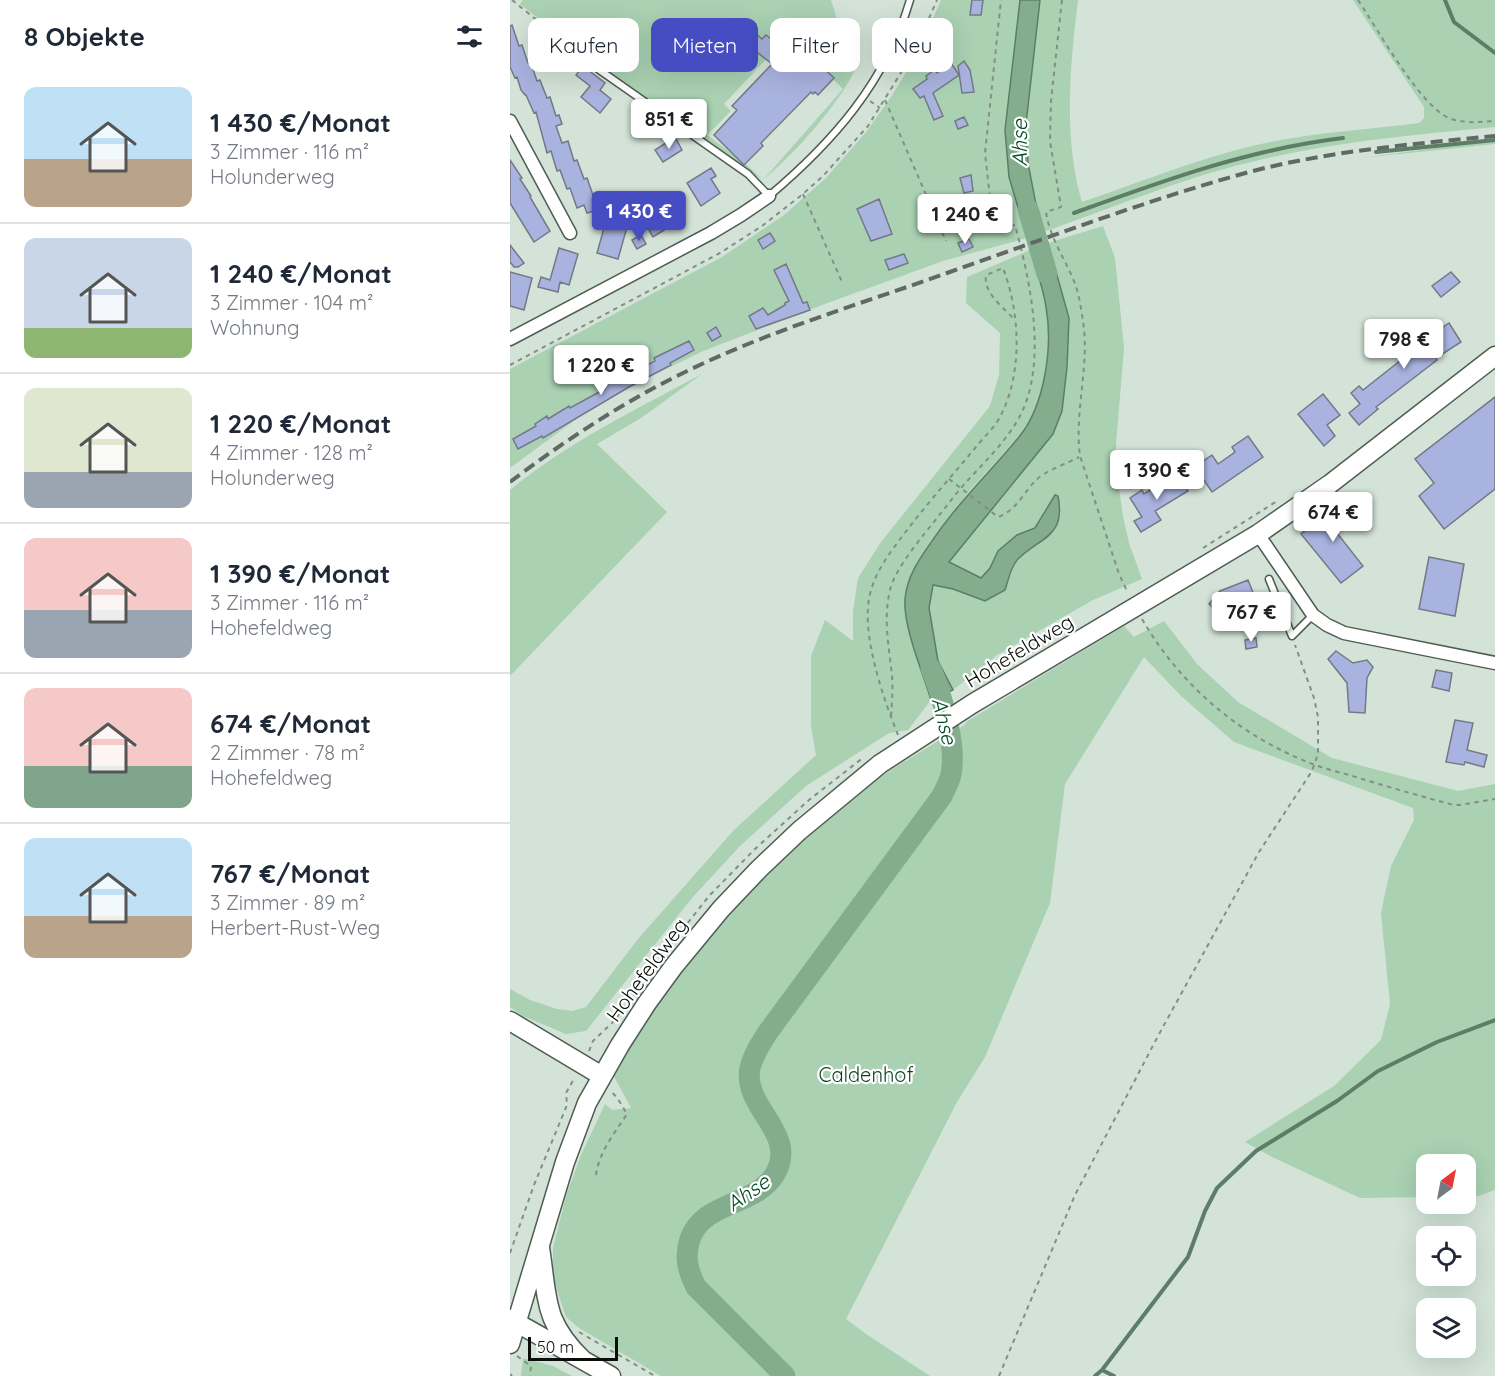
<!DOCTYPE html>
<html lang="de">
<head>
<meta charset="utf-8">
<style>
  :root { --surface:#fff; --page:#f2f2f3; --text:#1f2937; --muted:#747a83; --line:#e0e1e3; --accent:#464cc1 }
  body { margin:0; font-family:Quicksand,sans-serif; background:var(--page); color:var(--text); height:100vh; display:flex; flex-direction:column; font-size:22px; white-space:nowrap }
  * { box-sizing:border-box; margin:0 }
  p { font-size:20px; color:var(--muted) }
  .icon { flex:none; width:33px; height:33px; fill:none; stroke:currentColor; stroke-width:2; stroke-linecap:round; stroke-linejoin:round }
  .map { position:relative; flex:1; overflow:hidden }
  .details { display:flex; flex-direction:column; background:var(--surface); width:510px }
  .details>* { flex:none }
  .top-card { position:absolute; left:18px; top:18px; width:570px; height:54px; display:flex; gap:12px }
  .needle { width:39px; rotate:32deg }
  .tools { position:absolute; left:906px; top:1154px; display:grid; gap:12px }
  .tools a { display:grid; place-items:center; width:60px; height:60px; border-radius:12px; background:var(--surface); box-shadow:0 6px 24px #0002; font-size:30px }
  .scale { position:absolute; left:18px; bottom:15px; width:90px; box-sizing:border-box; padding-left:6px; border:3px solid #090e0a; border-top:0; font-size:16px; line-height:21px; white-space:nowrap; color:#090e0a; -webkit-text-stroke:4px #fff; paint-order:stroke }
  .price { position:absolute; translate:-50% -51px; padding:0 14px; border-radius:6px; background:#fff; color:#222; font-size:20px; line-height:39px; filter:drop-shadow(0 2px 3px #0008) }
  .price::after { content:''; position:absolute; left:50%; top:36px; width:18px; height:14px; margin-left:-9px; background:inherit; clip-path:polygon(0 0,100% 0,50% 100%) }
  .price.active { background:var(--accent); color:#fff }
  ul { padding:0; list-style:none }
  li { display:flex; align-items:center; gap:18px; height:150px; padding:0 24px }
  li+li { border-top:2px solid var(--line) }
  li span { display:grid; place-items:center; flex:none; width:168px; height:120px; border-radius:12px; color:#555 }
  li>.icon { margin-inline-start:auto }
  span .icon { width:72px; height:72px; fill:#fffc; stroke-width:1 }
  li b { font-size:26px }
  h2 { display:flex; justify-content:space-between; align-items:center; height:72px; padding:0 24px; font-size:26px }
  .tag { padding:0 21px; border-radius:12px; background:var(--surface); box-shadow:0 6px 24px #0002; font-size:21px; line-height:54px }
  .tag.active { background:var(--accent); color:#fff }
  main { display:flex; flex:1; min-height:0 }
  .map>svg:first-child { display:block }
</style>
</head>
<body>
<main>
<section class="details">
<h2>8 Objekte<svg class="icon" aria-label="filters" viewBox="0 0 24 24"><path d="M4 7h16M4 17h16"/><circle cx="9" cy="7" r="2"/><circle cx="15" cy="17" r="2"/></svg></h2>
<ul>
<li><span style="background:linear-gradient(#bfe0f5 60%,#b9a48a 0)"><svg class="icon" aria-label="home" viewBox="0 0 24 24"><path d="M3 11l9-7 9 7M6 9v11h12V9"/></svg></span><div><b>1 430 €/Monat</b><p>3 Zimmer · 116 m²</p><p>Holunderweg</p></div></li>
<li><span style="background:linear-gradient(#c9d6e8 75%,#8fb573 0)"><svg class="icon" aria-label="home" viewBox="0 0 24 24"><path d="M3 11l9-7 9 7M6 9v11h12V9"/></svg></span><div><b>1 240 €/Monat</b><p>3 Zimmer · 104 m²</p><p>Wohnung</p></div></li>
<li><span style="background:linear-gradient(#dfe7d0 70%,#9aa5b1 0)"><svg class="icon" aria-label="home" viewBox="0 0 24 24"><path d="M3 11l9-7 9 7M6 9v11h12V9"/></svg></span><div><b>1 220 €/Monat</b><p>4 Zimmer · 128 m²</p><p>Holunderweg</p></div></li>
<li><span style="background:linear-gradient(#f6c9c9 60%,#9aa5b1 0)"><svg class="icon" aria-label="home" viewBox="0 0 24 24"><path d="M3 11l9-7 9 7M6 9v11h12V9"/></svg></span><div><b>1 390 €/Monat</b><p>3 Zimmer · 116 m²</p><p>Hohefeldweg</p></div></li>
<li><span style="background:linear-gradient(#f6c9c9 65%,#7fa58c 0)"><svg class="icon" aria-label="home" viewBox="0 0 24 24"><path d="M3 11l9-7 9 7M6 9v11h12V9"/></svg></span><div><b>674 €/Monat</b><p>2 Zimmer · 78 m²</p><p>Hohefeldweg</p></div></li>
<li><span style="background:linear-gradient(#bfe0f5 65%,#b9a48a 0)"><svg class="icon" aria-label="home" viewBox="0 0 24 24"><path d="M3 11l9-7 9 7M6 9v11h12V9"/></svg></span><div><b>767 €/Monat</b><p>3 Zimmer · 89 m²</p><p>Herbert-Rust-Weg</p></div></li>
</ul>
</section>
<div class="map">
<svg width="985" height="1376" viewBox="0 0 985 1376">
  <rect width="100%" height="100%" fill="#d3e3d7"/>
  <path fill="#a9d1b2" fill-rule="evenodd" d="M13,0H321L344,72C325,109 285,153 253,180L100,76L10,4ZM279,35L333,89L253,180L237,165L197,135L221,111L214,104Z
    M431,0H510L495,130L499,177L517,238L433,261L312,305L193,351L117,388L69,417L0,468V369L212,257L274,215L316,178L357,131L383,94L409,51Z
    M530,0H568C560,66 553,138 572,202C628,183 684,160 742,146C796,133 854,130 909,123L914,118V107L843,0H985V127C903,135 821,142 741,162C669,179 603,208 533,232L529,220L518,163L516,124Z
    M985,140V144L851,158Z
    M593,226L605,258L614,348L606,445L607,474L613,517L619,543L632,579L583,600L487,655L443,690L428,661L419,608L423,585L443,589L495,590L506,561L544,531L551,513L535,510L525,528L507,535L488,551L480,568L471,578L438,562L542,434L559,318L538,243Z
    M520,250L530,280L537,308L539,332L535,378L526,408L510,435L461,489L434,524L395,599L397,622L421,700L398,730L379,733L296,786L230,846L182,898L76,1031L56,1034L13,1016L0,1007V989L20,1000L47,1009L62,1011L76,1007L128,939L223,831L306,755L301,726V656L315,620L343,641V611L348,578L371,542L480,406L489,375L490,333L456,303L457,277Z
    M192,374L131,418L87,444L157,512L0,676V490C58,442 127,409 192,374Z
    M654,621L687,664L728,702L822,758L948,791L985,784V1190L969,1196H956V1164H916V1197L850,1198L762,1157L735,1142L824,1086L871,1040L880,1004L871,913L881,866L904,820L903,808L724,742L671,696L634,657L555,784L540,903L475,1057L447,1102L336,1319L356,1334L420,1376H151L69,1328L56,1317L48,1293L43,1277V1248L56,1196L71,1155L95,1104L102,1110L121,1108L101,1071L134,1018L195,935L276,848L353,787L456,724V722L614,626L624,637Z
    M13,1358L43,1366L62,1376H11Z"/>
  <path fill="#83ad8d" stroke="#5e7d66" stroke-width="1.5" d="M510,0H530L516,124L518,163L529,220L533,232L517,238L499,177L495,130Z
    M538,243L559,318L557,367L552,411L543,434L439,562L471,578L480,568L488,551L507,535L525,528L545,495L548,496C556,537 532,536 508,559C501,566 498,581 495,590L475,601L443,589L423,585L419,608L428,661L443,690L421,700C413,673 393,627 395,599C397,574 413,554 427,534C451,499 482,470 509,437C535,405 543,347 536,307C533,287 526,268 520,250Z"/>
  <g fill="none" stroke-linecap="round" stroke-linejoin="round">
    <path stroke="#5e7d66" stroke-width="4" d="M935,0L944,22L985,53
      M866,152L985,140
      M564,213C652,181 740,149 833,138
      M592,1370L604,1376
      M585,1376L592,1370L678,1257L695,1211L707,1188L746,1151L827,1101L868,1071L927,1042L985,1020"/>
    <path stroke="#83ad8d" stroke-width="21" d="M518,209L537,274
      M275,1376L186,1287C178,1271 174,1257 180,1239C193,1201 246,1206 265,1174C289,1133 232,1108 240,1068C243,1055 251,1043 258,1032L432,796C435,789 440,781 441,774C447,747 432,695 421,669"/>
  </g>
  <path fill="#a9b3df" stroke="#747887" stroke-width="1.5" d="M462,0H473L471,15H460Z
    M2,25L9,46L12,45L18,63H21L27,81L30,80L37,98L40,97L46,116L49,115L52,124L46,126L52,143L58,141L64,161L67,160L74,179L77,178L84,198L87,196L91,209L77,213L74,205L67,208L60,188L57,189L50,170L47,171L41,151L37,153L26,112L24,113L16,95H15L11,90L7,77L5,78L0,67V26Z
    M243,31L252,39L256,35L270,46L272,43L292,63L299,54L324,78L308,95L305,92L303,94L301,92L251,143L253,146L234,165L204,135L227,110L222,106L262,64L234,42Z
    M454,61L460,70L464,92L452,93L448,66Z
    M441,63L449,75L423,93L433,116L424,120L414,96L410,98L403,89L417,79L416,76L423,71L425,70L427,73Z
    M73,66L95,83L90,90L101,99L90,113L71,97L80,86L66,75Z
    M454,117L458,125L448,129L445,121Z
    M165,137L172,150L153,162L145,150Z
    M0,160L12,178L10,179L21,196L20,197L40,231L24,242L0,203Z
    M201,168L206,176L201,179L210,193L191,206L177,183Z
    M461,175L463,191L454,193L450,178Z
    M369,199L382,234L361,241L347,209Z
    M145,206L159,227L143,237L132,218V214Z
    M96,221L117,227L108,259L87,253Z
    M260,233L265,241L253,249L248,240Z
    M131,235L136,244L127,249L122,240Z
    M459,239L463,247L452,252L448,243Z
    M0,245L14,263L8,267H4L0,262Z
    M49,248L68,254L59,285L50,282L48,292L28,287L31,277L40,280Z
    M394,254L398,263L379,270L375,260Z
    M276,264L293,303L297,302L300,310L246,329L239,316L253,308L258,315L275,305V303L279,301L264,270Z
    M0,272L22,278L14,310L0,306Z
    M941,272L950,282L931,297L922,286Z
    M939,323L951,342L926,358L927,360L866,407L868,409L849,425L839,413L850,404L841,393L849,386L853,390L891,360L890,358L897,353L888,342L899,333L904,339L908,336L912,341Z
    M206,327L211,336L202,341L197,333Z
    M179,341L184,350L160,363L161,365L119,387L33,438L32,436L8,449L3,439L26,426L25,424L37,416L38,419L59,406L60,408L95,389L93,386L109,377L110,379L145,361L144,358Z
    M813,394L830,415L817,425L825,436L814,446L788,414Z
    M985,397V489L934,529L909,496L924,483L905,459Z
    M738,436L753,457L702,492L685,467L702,455L708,464L725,452L722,447Z
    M667,473L678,491L645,511L651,520L631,532L624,521L632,517L620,498L632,490L634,494Z
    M836,500L845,512L823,528L853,566L831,583L791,534Z
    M919,557L954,564L945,616L909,609Z
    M738,580L744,595L715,606L723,612L716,620L699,604L710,591Z
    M746,638L747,647L736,649L735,640Z
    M826,651L843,663L857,660L863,667L857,678L855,713L839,712L837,683L818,659Z
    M926,670L942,673L939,691L922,687Z
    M945,720L963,723L957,750L977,755L974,767L955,762L954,765L936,762Z"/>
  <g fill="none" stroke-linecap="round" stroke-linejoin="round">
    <defs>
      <path id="lane" d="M88,69L238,174L259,196C323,142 376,82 400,0
        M759,579L782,636L803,615"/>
      <path id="street" d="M0,121L60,233
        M0,339L201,233L231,215L259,196
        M748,534L803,615L817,625L834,633L985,663"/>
      <path id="secondary" d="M0,1021L92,1076
        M30,1248C38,1299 33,1322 73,1360
        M0,1319L101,1376
        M0,1344L55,1162L77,1103L110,1045L137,1003L164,966L211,909L249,869L289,831L370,764L462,704L748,534L820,484L985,356"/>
    </defs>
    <use href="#lane" stroke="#4f5c52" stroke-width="9"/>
    <use href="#street" stroke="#4f5c52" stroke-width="15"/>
    <use href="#secondary" stroke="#4f5c52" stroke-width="21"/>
    <path stroke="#838f86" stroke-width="2" stroke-dasharray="4.5 4.5" stroke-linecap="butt" d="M2,0L81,64
      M552,0L541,101L540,141L551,207L536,212C540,238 554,257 564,281C569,293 571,309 573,321C580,366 564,411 570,456L609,574L618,593
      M848,0C867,28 910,106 939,118C954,124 969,122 985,121
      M375,100L436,241
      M360,101L370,108
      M293,194L332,282
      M0,365L210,253L252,226L293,194L313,176L358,126L405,50L427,0
      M439,479L488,517C506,511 514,492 526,480C537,470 556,464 569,457
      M693,548L767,501
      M632,619C669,683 726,733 795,761C809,767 824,771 839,775C872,785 906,795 940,804L949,805L985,799
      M381,716C382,703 383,689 382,676C379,647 373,619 380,590C385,568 413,536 427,518C435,508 442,499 450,489C470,466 495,444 510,416C538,362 520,280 505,225L485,230L483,225L475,153L491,0
      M388,735C374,700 355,645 358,607C360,580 375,559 391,538C414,507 441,477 466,447C474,437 486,426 491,415C513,371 510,313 493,268L476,275C473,293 494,308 505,320
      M161,944L199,896L245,849L299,800L354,757
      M79,1051L83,1041L104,1021L143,968
      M86,1175C89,1152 104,1134 117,1114L108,1099L101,1091
      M0,1253L24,1185L57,1105L56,1093L65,1077
      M69,1332L145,1376
      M7,1356L21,1366L20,1376
      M0,1374L2,1376
      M489,1376L565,1195L648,1036L749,852L802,771L808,754V717L804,698L785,645"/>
    <use href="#lane" stroke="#fff" stroke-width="6"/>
    <use href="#street" stroke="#fff" stroke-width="12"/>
    <use href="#secondary" stroke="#fff" stroke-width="18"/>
    <path stroke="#606a62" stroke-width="4" stroke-dasharray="12 6" stroke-linecap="butt" d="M0,482C61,436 124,395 194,363C272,327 356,302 437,273C537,238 637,200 739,172C819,151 903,144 985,136"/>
  </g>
  <g text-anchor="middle" stroke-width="4.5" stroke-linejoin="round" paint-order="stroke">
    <g font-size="20" fill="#090e0a" stroke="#fff">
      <text transform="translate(509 651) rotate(-31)" y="7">Hohefeldweg</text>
      <text transform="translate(137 970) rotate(-54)" y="7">Hohefeldweg</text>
    </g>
    <g font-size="20" fill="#0c3e1f" stroke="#fff">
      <text x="356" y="1082">Caldenhof</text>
    </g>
    <g font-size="21" font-style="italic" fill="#014b23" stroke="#fff">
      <text transform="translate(510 143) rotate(-90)" y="7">Ahse</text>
      <text transform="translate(434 721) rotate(76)" y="7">Ahse</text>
      <text transform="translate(238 1193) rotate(-35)" y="7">Ahse</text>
    </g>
  </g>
</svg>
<div class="tools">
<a><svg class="needle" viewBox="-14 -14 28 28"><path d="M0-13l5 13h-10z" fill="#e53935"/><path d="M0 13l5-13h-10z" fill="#747a83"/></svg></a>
<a><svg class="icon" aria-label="locate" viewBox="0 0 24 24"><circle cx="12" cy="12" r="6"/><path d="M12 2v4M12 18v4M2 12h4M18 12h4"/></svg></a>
<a><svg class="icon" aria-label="layers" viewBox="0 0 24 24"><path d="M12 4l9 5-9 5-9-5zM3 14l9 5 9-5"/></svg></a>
</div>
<div class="scale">50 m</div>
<b class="price" style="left:159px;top:150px">851 €</b>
<b class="price active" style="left:129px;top:242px">1 430 €</b>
<b class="price" style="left:455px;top:245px">1 240 €</b>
<b class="price" style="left:894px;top:370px">798 €</b>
<b class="price" style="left:91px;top:396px">1 220 €</b>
<b class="price" style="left:647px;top:501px">1 390 €</b>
<b class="price" style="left:823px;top:543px">674 €</b>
<b class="price" style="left:741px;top:643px">767 €</b>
<div class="top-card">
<a class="tag">Kaufen</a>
<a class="tag active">Mieten</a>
<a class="tag">Filter</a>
<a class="tag">Neu</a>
</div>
</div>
</main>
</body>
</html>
